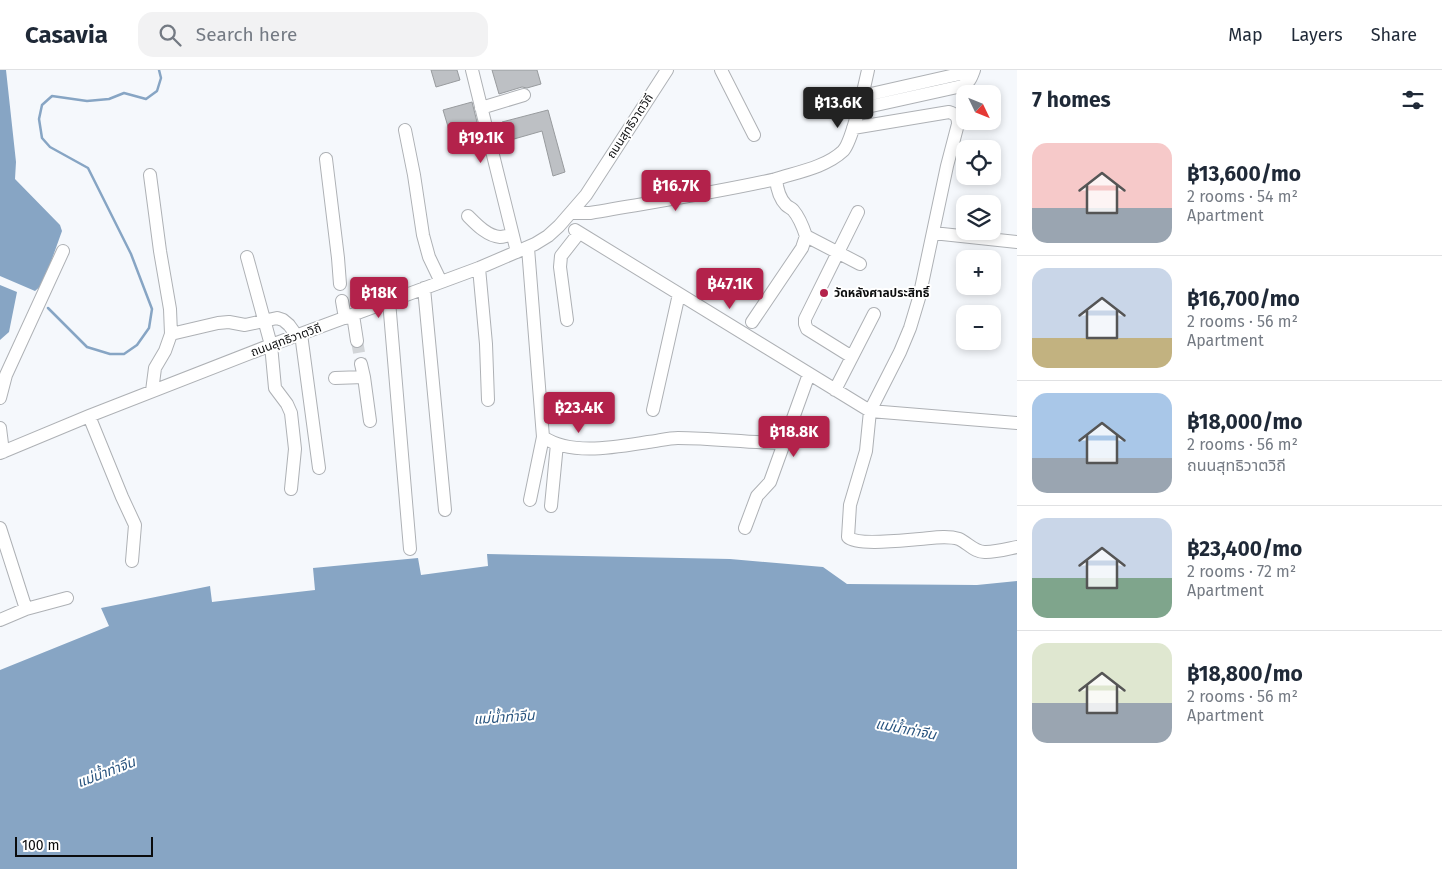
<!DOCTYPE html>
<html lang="en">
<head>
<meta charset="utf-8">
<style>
  :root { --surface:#fff; --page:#f2f2f3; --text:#1f2937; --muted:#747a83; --line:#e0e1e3; --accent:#b3224b }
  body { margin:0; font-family:"Fira Sans","Noto Sans Thai",sans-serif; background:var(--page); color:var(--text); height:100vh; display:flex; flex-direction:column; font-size:19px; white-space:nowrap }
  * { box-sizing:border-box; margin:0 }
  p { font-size:16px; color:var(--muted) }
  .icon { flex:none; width:28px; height:28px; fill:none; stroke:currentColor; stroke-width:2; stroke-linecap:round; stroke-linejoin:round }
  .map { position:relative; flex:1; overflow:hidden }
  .details { display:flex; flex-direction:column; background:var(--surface); width:425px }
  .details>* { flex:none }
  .needle { width:32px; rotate:133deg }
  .tools { position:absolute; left:956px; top:15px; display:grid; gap:10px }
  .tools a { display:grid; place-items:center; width:45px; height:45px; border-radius:10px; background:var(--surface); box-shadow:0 2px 8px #0003; font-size:25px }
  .scale { position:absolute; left:15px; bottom:12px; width:138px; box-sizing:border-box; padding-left:5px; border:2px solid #0b0c0d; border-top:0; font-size:14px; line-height:18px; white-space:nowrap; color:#0b0c0d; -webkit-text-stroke:4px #fff; paint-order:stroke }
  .price { position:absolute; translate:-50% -42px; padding:0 11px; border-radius:5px; background:var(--accent); color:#fff; font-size:16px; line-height:32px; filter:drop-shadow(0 1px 2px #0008) }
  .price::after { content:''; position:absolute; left:50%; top:30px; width:15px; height:11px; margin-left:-8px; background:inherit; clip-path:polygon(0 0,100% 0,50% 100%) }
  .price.active { background:#222; color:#fff }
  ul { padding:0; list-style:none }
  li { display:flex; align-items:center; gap:15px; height:125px; padding:0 15px }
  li+li { border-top:1px solid var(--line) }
  li span { display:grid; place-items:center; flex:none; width:140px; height:100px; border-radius:15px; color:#555 }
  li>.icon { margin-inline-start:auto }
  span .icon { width:60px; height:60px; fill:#fffc; stroke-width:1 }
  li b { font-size:21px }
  h2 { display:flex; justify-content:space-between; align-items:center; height:60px; padding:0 15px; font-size:21px }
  header { display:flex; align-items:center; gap:30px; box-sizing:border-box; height:70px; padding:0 25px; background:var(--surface); border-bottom:1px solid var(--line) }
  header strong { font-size:24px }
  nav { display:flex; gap:28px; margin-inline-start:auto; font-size:18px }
  .search { width:350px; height:45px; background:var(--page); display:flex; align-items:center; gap:12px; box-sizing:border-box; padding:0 18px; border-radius:15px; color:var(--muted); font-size:19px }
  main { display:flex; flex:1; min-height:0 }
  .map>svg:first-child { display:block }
</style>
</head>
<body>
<header>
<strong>Casavia</strong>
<div class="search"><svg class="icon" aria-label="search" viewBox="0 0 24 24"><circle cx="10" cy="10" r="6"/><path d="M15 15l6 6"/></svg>Search here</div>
<nav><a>Map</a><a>Layers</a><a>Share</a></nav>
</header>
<main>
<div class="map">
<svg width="1017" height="799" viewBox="0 0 1017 799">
  <rect width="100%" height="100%" fill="#f5f8fc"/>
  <path fill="#87a5c4" d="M0,0H6L16,92L15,109L60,155L62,161L43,214L35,221L0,206Z
    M0,215L17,222L9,262L0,270Z
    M487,484L730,489L823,497L847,514L977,515L1017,511V799H0V600L109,556L101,538L210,516L212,532L315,520L313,498L418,488L421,505L488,496Z"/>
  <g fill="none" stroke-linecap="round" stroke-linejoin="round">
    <path stroke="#87a5c4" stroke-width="2.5" d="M48,238L87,277L110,284H124L137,275L149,258L152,239L131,184L88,98L50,77L42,68L39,49L42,35L52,26L87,31L109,29L124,23L146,29L157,21L161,8L159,0"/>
  </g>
  <path fill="#bdc0c4" stroke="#989b9e" d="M431,0H457L460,10L436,17Z
    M492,0H537L541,14L527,18L522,17L499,24Z
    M472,32L477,52L449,60L443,40Z
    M548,40L565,102L553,106L542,61L507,71L502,52Z"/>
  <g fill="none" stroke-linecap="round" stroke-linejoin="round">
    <path stroke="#d2d5d8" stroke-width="12" stroke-dasharray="12 6" stroke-linecap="butt" d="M357,271L361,294"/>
    <defs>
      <path id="minor" d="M472,0L517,182
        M721,0L754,65
        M862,26L973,1
        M481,38L524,25
        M858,39L962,16C970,12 971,8 974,0
        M853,58L949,42C956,44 958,47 958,54L947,96L919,228L910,258L900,282L870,341L866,381L850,435L848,467C857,476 905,470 920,469C932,468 947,465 959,469C968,473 975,483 986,482C996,482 1007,479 1017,477
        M405,60L414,105L423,165L429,187L441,212
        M326,89L338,188L340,214
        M150,105L160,181L170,239L171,264L165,281L155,298L152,321
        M572,143H590C652,132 715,123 776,109
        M468,146C476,154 487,166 500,167C504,167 508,165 512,165
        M575,160L870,341L1017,353
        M933,163L1017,172
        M806,166L860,194
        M528,178L543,367C571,386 616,377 648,372C658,371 668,368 678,368C714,368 749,373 785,373
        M247,187L271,275L275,318L287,334L291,343L295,379L291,419
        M479,198L486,274L488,330
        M424,218L445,440
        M342,231L345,248
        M389,231L410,479
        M353,245L357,271
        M567,250L560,197L561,186L579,163
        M752,252L802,178L806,166C803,157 799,147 793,140C791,138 788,137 786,135C779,128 777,119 776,109C798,102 826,97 843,81C852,72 865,14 868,0
        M171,264L218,253L229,252L245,255L277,248L283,250L289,255L297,266
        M301,264L319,398
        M852,287L807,259L805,254V249L858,142
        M361,294L364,307L370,351
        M335,308L364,307
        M835,320L874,244
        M0,328L6,305L63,181
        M653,340L679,224
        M89,346L122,427L135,455L132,491
        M0,358L3,382
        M0,383L89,346L271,275L479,198L535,174L548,166L559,156L586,125L667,0
        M530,430L543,367
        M551,436L557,374
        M0,458L26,539L67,528
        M745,458L757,426L770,412L809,304
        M0,550L26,539"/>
    </defs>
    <use href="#minor" stroke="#aeb1b5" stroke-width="14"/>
    <use href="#minor" stroke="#fff" stroke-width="12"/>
  </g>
  <circle fill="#b3224b" stroke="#fff" stroke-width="2" cx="824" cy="223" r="5"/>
  <g text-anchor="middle" stroke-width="4" stroke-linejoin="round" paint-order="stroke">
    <g font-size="12" fill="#0b0c0d" stroke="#fff">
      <text transform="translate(630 56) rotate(-57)" y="4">ถนนสุทธิวาตวิถี</text>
      <text transform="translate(286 270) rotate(-20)" y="4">ถนนสุทธิวาตวิถี</text>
    </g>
    <g font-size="12" font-weight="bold" fill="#0b0c0d" stroke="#fff" text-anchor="start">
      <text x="834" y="227">วัดหลังศาลประสิทธิ์</text>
    </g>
    <g font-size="14" font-style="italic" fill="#27537e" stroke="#fff">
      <text transform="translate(504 647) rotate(-4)" y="5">แม่น้ำท่าจีน</text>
      <text transform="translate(906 659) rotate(11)" y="5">แม่น้ำท่าจีน</text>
      <text transform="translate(106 702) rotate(-21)" y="5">แม่น้ำท่าจีน</text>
    </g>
  </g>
</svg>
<div class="tools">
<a><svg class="needle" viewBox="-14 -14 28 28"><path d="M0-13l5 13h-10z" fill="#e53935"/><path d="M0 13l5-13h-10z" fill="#747a83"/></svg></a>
<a><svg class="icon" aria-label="locate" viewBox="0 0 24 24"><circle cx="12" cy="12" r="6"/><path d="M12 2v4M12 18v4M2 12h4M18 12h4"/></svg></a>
<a><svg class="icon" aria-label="layers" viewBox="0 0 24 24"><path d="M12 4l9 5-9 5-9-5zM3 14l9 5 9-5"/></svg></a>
<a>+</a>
<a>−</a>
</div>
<div class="scale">100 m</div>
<b class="price active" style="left:838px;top:59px">฿13.6K</b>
<b class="price" style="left:481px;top:94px">฿19.1K</b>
<b class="price" style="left:676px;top:142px">฿16.7K</b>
<b class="price" style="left:730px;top:240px">฿47.1K</b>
<b class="price" style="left:379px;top:249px">฿18K</b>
<b class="price" style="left:579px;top:364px">฿23.4K</b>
<b class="price" style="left:794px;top:388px">฿18.8K</b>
</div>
<section class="details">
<h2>7 homes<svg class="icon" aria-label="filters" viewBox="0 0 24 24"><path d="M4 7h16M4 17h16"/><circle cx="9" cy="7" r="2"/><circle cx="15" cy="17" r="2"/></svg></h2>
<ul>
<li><span style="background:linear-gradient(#f6c9c9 65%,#9aa5b1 0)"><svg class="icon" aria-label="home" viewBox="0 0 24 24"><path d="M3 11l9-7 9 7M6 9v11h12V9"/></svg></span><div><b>฿13,600/mo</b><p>2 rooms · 54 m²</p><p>Apartment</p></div></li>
<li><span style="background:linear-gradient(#c9d6e8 70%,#c2b280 0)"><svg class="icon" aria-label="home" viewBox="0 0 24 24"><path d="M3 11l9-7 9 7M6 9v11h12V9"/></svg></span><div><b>฿16,700/mo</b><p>2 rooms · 56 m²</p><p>Apartment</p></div></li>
<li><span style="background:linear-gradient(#a9c7e8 65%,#9aa5b1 0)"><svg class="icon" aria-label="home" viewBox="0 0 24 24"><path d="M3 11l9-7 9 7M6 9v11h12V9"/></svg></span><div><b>฿18,000/mo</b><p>2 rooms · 56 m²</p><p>ถนนสุทธิวาตวิถี</p></div></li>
<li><span style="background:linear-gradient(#c9d6e8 60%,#7fa58c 0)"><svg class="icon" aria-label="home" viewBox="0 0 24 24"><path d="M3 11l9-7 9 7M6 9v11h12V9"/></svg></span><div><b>฿23,400/mo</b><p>2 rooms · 72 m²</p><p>Apartment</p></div></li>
<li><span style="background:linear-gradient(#dfe7d0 60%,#9aa5b1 0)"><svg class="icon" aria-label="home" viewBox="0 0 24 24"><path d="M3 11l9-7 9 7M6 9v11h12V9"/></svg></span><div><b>฿18,800/mo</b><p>2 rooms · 56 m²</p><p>Apartment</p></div></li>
</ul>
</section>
</main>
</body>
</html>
